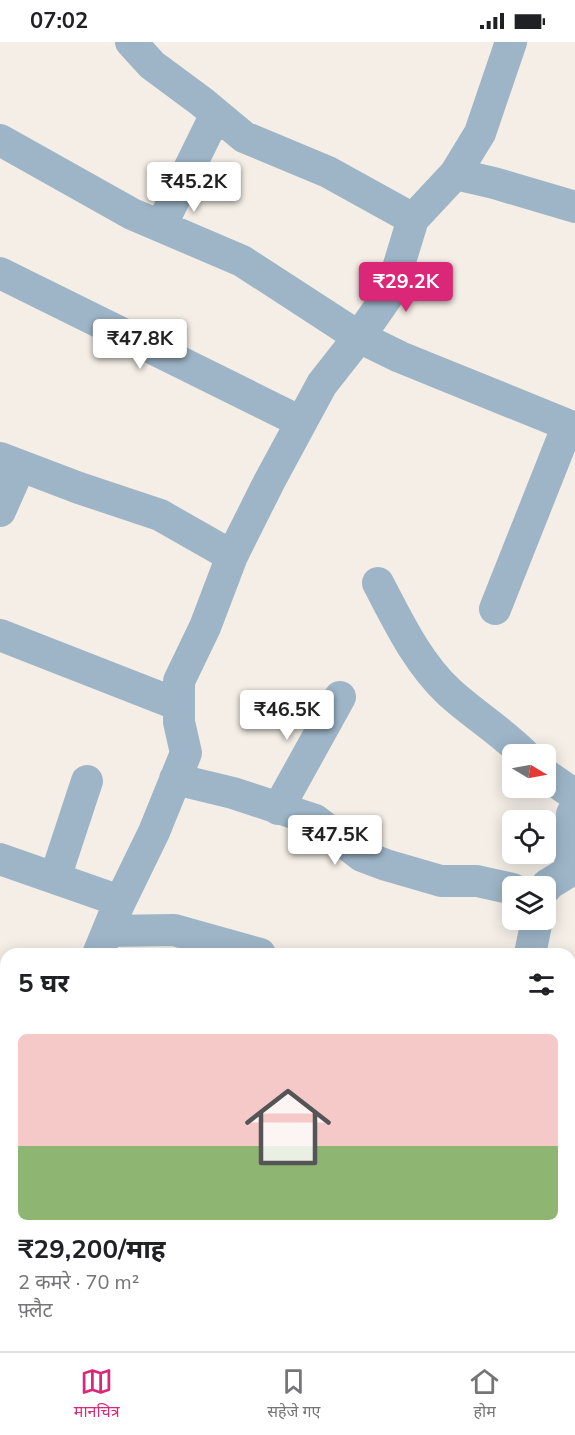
<!DOCTYPE html>
<html lang="hi">
<head>
<meta charset="utf-8">
<style>
  :root { --surface:#fff; --page:#f2f2f2; --text:#202124; --muted:#757577; --line:#e0e0e0; --accent:#db2777 }
  body { margin:0; font-family:"Nunito Sans","Noto Sans Devanagari",sans-serif; background:var(--page); color:var(--text); height:100vh; display:flex; flex-direction:column; font-size:22px; white-space:nowrap }
  * { box-sizing:border-box; margin:0 }
  p { font-size:20px; color:var(--muted) }
  .icon { flex:none; width:33px; height:33px; fill:none; stroke:currentColor; stroke-width:2; stroke-linecap:round; stroke-linejoin:round }
  .map { position:relative; flex:1; overflow:hidden }
  .drawer { position:absolute; left:0px; top:906px; width:576px; height:404px; display:flex; flex-direction:column; background:var(--surface); border-radius:18px 18px 0 0; box-shadow:0 3px 15px #0003 }
  .drawer>* { flex:none }
  .needle { width:39px; rotate:100deg }
  .fabs { position:absolute; left:502px; top:702px; display:grid; gap:12px }
  .fabs a { display:grid; place-items:center; width:54px; height:54px; border-radius:9px; background:var(--surface); box-shadow:0 3px 15px #0003; font-size:30px }
  .price { position:absolute; translate:-50% -51px; padding:0 14px; border-radius:6px; background:#fff; color:#222; font-size:20px; line-height:39px; filter:drop-shadow(0 2px 3px #0008) }
  .price::after { content:''; position:absolute; left:50%; top:36px; width:18px; height:14px; margin-left:-9px; background:inherit; clip-path:polygon(0 0,100% 0,50% 100%) }
  .price.current { background:var(--accent); color:#fff }
  ul { padding:0; list-style:none }
  li { display:grid; align-content:center; gap:12px; height:318px; padding:0 18px }
  li+li { border-top:2px solid var(--line) }
  li span { display:grid; place-items:center; height:186px; border-radius:9px; color:#555 }
  li>.icon { margin-inline-start:auto }
  span .icon { width:108px; height:108px; fill:#fffc; stroke-width:1 }
  li b { font-size:26px }
  h2 { display:flex; justify-content:space-between; align-items:center; height:72px; padding:0 18px; font-size:26px }
  .status { display:flex; justify-content:space-between; align-items:center; height:42px; padding:0 30px; background:var(--surface); direction:ltr }
  .status svg { height:16px; fill:currentColor }
  .tab-bar { display:flex; justify-content:space-around; align-items:center; height:84px; border-top:2px solid var(--line); background:var(--surface); font-size:16px; color:var(--muted) }
  .tab-bar a { display:grid; justify-items:center; gap:3px }
  .tab-bar .current { color:var(--accent) }
  .map>svg:first-child { display:block }
</style>
</head>
<body>
<div class="status"><b>07:02</b><svg viewBox="0 0 49 12"><path d="M0 12V9h3v3zM5 12V6h3v6zM10 12V3h3v9zM15 12V0h3v12zM26 1h20v11H26zM47 4h2v5h-2z"/></svg></div>
<div class="map">
<svg width="575" height="1309" viewBox="0 0 575 1309">
  <rect width="100%" height="100%" fill="#f4eee6"/>
  <g fill="none" stroke-linecap="round" stroke-linejoin="round">
    <path stroke="#9db5c7" stroke-width="32" d="M131,0L152,23L202,60L244,95L328,130L413,177
      M0,98L132,172L242,219L359,295L400,315L575,386
      M455,132L494,141L575,165
      M161,184L216,72
      M0,231L301,380
      M0,416L79,446L160,473L232,514L205,585L179,639V680L186,711L154,790L117,866L98,912
      M0,469L20,424
      M232,514L269,440L322,342L359,295L391,249L413,177L455,132L480,91L511,0
      M378,541C398,579 417,620 449,650C473,672 501,689 524,712
      M495,567L568,383
      M0,593L179,663
      M546,733L575,753
      M175,737L233,751L315,778L362,814L386,823L441,839H477L513,847
      M278,767L340,655
      M0,817L120,859
      M570,829L572,772L575,766
      M55,836L87,739
      M546,846L547,843L575,826
      M108,889L174,888L260,912
      M530,912L537,878
      M570,1074L575,1070
      M0,1241L6,1223
      M361,1304L369,1309
      M106,1309L109,1304
      M332,1309L335,1304"/>
  </g>
</svg>
<div class="fabs">
<a><svg class="needle" viewBox="-14 -14 28 28"><path d="M0-13l5 13h-10z" fill="#e53935"/><path d="M0 13l5-13h-10z" fill="#757577"/></svg></a>
<a><svg class="icon" aria-label="locate" viewBox="0 0 24 24"><circle cx="12" cy="12" r="6"/><path d="M12 2v4M12 18v4M2 12h4M18 12h4"/></svg></a>
<a><svg class="icon" aria-label="layers" viewBox="0 0 24 24"><path d="M12 4l9 5-9 5-9-5zM3 14l9 5 9-5"/></svg></a>
</div>
<b class="price" style="left:194px;top:171px">₹45.2K</b>
<b class="price current" style="left:406px;top:271px">₹29.2K</b>
<b class="price" style="left:140px;top:328px">₹47.8K</b>
<b class="price" style="left:287px;top:699px">₹46.5K</b>
<b class="price" style="left:335px;top:824px">₹47.5K</b>
<section class="drawer">
<h2>5 घर<svg class="icon" aria-label="filters" viewBox="0 0 24 24"><path d="M4 7h16M4 17h16"/><circle cx="9" cy="7" r="2"/><circle cx="15" cy="17" r="2"/></svg></h2>
<ul>
<li><span style="background:linear-gradient(#f6c9c9 60%,#8fb573 0)"><svg class="icon" aria-label="home" viewBox="0 0 24 24"><path d="M3 11l9-7 9 7M6 9v11h12V9"/></svg></span><div><b>₹29,200/माह</b><p>2 कमरे · 70 m²</p><p>फ़्लैट</p></div></li>
</ul>
</section>
</div>
<nav class="tab-bar">
<a class="current"><svg class="icon" aria-label="map" viewBox="0 0 24 24"><path d="M3 6l6-2 6 2 6-2v14l-6 2-6-2-6 2zM9 4v14M15 6v14"/></svg>मानचित्र</a>
<a><svg class="icon" aria-label="saved" viewBox="0 0 24 24"><path d="M7 4h10v16l-5-4-5 4z"/></svg>सहेजे गए</a>
<a><svg class="icon" aria-label="home" viewBox="0 0 24 24"><path d="M3 11l9-7 9 7M6 9v11h12V9"/></svg>होम</a>
</nav>
</body>
</html>
